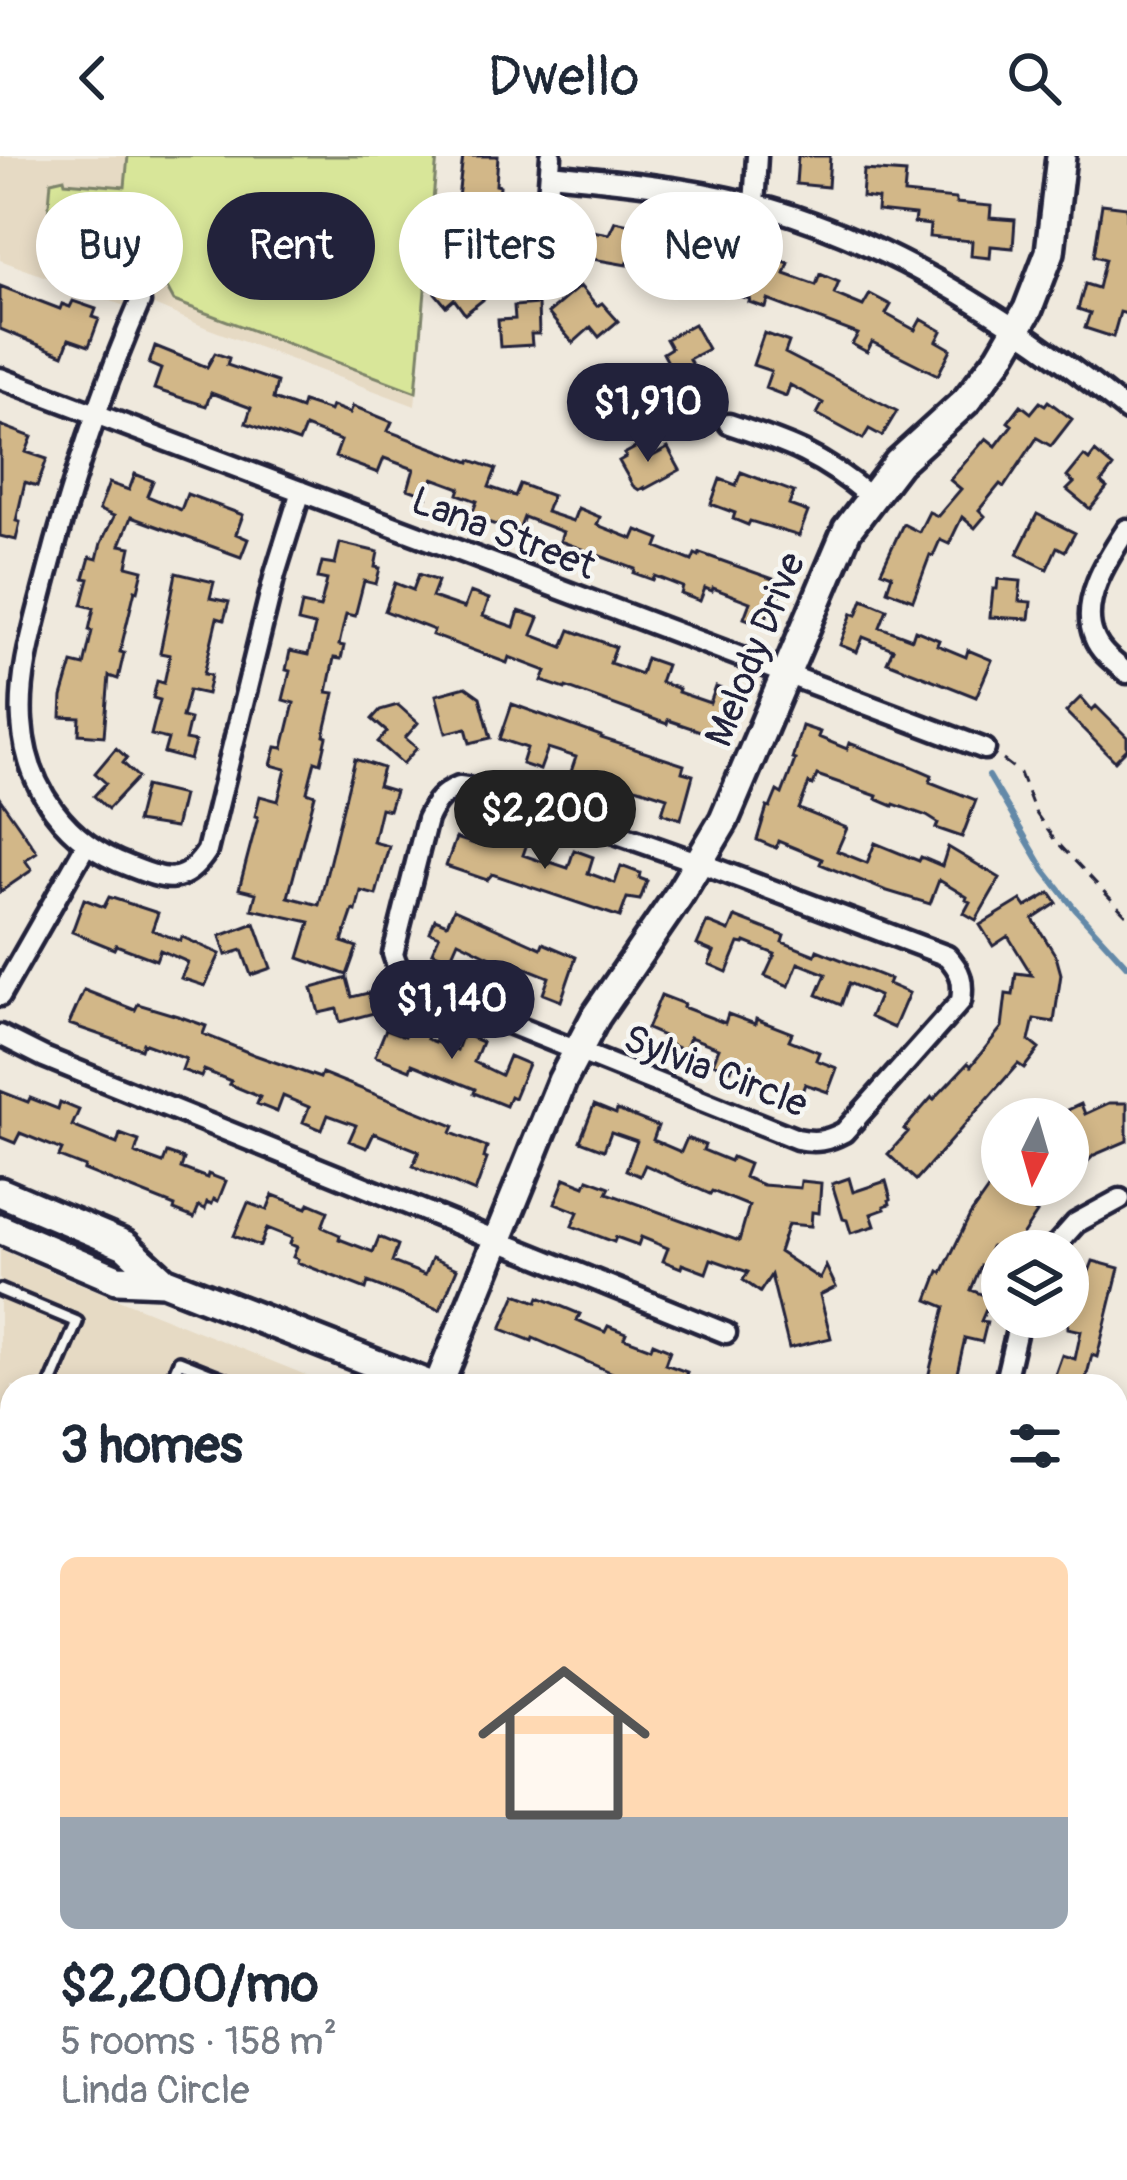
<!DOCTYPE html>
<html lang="en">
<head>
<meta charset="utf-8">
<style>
  :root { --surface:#fff; --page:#f2f2f3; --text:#1f2937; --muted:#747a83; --accent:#22223b }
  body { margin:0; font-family:Pangolin,sans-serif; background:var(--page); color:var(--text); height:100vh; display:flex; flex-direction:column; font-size:45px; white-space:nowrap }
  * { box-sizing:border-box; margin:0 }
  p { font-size:39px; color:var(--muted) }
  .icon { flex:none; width:66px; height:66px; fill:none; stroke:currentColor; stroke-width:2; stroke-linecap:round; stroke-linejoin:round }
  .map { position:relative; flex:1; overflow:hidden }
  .drawer { position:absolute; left:0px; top:1218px; width:1128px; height:807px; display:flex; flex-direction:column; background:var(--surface); border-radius:36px 36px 0 0; box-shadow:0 6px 18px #0003 }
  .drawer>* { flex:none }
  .top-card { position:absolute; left:36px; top:36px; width:1056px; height:108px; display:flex; gap:24px }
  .needle { width:78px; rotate:185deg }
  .controls { position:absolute; left:981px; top:942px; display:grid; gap:24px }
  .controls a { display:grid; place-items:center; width:108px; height:108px; border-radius:50%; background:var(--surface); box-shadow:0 6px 18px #0003; font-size:60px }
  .price { position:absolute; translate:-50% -102px; padding:0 27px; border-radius:42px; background:var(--accent); color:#fff; font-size:39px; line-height:78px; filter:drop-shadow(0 3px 6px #0008) }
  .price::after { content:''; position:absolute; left:50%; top:72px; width:36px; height:27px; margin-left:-18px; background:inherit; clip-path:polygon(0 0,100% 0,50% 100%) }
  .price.selected { background:#222; color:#fff }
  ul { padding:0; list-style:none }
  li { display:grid; align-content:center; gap:24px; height:636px; padding:0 60px }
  li span { display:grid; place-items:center; height:372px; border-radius:18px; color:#555 }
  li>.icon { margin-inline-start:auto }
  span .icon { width:216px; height:216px; fill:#fffc; stroke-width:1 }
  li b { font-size:51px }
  h2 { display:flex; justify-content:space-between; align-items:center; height:144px; padding:0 60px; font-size:51px }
  .pill { padding:0 42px; border-radius:54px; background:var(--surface); box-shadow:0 6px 18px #0003; font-size:42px; line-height:108px }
  .pill.selected { background:var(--accent); color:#fff }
  header { display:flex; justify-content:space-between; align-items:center; height:156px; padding:0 60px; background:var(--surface); font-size:54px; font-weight:600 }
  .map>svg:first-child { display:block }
</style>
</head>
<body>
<header><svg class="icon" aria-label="back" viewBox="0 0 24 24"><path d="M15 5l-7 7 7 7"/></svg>Dwello<svg class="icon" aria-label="search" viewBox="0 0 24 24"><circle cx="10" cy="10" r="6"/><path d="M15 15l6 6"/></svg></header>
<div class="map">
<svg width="1127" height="2024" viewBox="0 0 1127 2024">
  <rect width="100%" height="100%" fill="#efe9dd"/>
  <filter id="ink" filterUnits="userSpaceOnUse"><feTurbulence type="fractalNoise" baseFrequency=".00833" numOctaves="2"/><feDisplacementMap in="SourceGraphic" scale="24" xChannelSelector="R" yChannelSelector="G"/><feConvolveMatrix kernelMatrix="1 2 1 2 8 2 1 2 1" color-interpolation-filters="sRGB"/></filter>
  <g filter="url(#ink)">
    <path fill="#e6dac4" d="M0,0H437L415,250L207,172L154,149L149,159L0,104Z
      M0,1093L66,1122L333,1230H12V1584L0,1585Z"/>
    <path fill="#d8e699" stroke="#7d846a" stroke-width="3" d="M128,0H437L416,236L174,145L154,108L66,84V79L47,72L51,25L64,22L65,26L125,31Z"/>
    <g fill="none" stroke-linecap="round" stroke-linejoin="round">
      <path stroke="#6389a8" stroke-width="6" d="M989,620L1045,715L1075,753L1127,810"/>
    </g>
    <path fill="#d2b788" stroke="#22223b" stroke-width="3" d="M463,0H498L496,29L500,30L498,51L479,49L477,70L444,65L446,49L457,50Z
      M798,0H830L828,31L796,28Z
      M864,14L906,17L904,38L956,43V47L991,50L990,62L1015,64L1013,92L991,90L990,102L971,100L972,85L929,81L930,69L914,67L915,59L877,55L878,43L862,41Z
      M1102,48L1127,51V158L1120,156L1113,181L1085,172L1090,157L1078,153L1085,128L1098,132L1105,103L1094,100Z
      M615,65L634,69L633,75L663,82L665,73L725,87L720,105L760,116L766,99L789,107L785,118L816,129L820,118L839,126L834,138L863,150L870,138L891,149L886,158L915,174L921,163L942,175L937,185L951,193L938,219L872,186L867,196L852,188L858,178L768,144L766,152L749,146L750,143L697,129L699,122L628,106L627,109L587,102L592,75L609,78Z
      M471,100L485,117L477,123L489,139L465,158L454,143L446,150L435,137L457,117L454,113Z
      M0,130L60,153L62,148L70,151L73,145L96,153L93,161L99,163L89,190L69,183L63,199L0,173Z
      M580,130L597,150L602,147L618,165L599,181L591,171L573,187L548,157Z
      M538,148L539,178H531L532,189L500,191L498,164L515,163L514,150Z
      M694,168L708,193L689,203L695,214L677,223L663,197L671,192L666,183Z
      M764,177L789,186L785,197L897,255L882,280L869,273L863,283L817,258L823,247L790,229L786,240L765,232L771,215L753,209Z
      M155,190L207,211L215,197L229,202L227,209L277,226L273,243L301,253L303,246L330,255L332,250L350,257L353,250L392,266L388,275L470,306L471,304L496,313L489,331L515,340L520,328L552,340L546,356L573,365L578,352L600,361L597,369L633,383L637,374L660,383L657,391L692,405L695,398L699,400L700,397L776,424L772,435L781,438L775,454L770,452L763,469L744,462L750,446L713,432L712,435L705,432L700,445L681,438L683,431L655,420L653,424L634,417L635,413L560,385L563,376L524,361L518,377L471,360L477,345L458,338L460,332L433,322L427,340L408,333L414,313L384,302L378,317L335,301L341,285L305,271L299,286L246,267L251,252L211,237L206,250L154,233L161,213L149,208Z
      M629,220L665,230L641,243L664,249L659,271L638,266L639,260L613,252L617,235L625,237Z
      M1048,245L1072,263L1051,290L1037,282L1004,331L1000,328L979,354L985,360L975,372L962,361L949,388L940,384L933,400L930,399L913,444L887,434L892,419L881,415L903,368L919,376L929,356L938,360L961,333L950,324L986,282L996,290L1012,269L1008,266L1021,249L1031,257L1040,246L1045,249Z
      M0,269L32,281L26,296L47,303L37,330L25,326L16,365L20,366L16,384L0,380Z
      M657,280L651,301L668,292L680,314L645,333L644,331L639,334L633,330L619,305L626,301L624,298Z
      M1095,296L1113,311L1101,327L1107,332L1090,353L1067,334L1074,327L1067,321L1084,300L1089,304Z
      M741,316L794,336L789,349L808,356L799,380L750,365L748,369L733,363L735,357L711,348L720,323L736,329Z
      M135,318L153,325L147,340L181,354L187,338L243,359L236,378L248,383L241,401L131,361L120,389L131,391L127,410L143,414L138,435L135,434L120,496L124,497L118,523L109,520L104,580L79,578L80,562L61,561L62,541L72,507L84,510L92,475L89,474L94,452L82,449L89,423L84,422L90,401L97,403L101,387L114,360L99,354L109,327L129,334Z
      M1037,358L1075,377L1065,395L1057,391L1047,413L1017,398Z
      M340,387L378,396L375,411L380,412L376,428L364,425L355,460L346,458L339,489L344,490L341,503L334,502L327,536L334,537L324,580L327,581L321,607L315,605L307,636L315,639L288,741L319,749L355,603L383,612L378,630L395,635L389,654L381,652L373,686L389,690L376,739L361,735L356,755L353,754L342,786L357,791L347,819L299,802L310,766L252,753L256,737L239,733L258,661L255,660L260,640L278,645L286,613L271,609L276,591L283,592L294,547L283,544L290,515L286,514L290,495L308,499L315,470L298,466L302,448L320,452L327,424L318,422L322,406L335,408Z
      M176,417L214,426L210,442L229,446L224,464L217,462L204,518L211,519L207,538L189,534L182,561L190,563L185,584L195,586L190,604L164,597L168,583L151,579L160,544L153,542L157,525L164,527L170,499L160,497Z
      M419,418L438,425L432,441L464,452L470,436L489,443L483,460L514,471L519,455L539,462L532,479L563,491L570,474L616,491L610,507L641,518L646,502L666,509L660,526L679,533L678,536L710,547L716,531L735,538L727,560L723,558L715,580L668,564L667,568L566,531L565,533L542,525L546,515L509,501L507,507L432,479L434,474L385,455L395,427L413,434Z
      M998,423L1021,425L1019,445L1031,446L1029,463L990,461L993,433H997Z
      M863,443L887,453L880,471L912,483L915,474L939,484L937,489L966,501L968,494L992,504L976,541L887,506L893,493L863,481L857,496L840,489L852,457L857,459Z
      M466,531L480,541L491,582L470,587L466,572L446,577L436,539Z
      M1081,541L1092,554L1096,550L1127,581V593L1115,605L1066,556Z
      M512,548L601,580V582L684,609L682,616L693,619L681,663L662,657L667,641L639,632L619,627L613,643L594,637L597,628L570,619L576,601L548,592L540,614L522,608L527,592L500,583Z
      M398,549L418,567L405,582L417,592L403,608L378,586L387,576L372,563L380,554Z
      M802,570L820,576L818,581L847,593L849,587L911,610L932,619L930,626L976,644L962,681L936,672L938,667L927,660L894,648L893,650L876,643L877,640L817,619L813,629L809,627L799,653L847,672L837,695L867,707L875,687L919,705L921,701L942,710L948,691L1000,722L976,764L964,757L970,746L966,744L967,741L939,724L930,748L884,734L820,708L822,703L778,685L776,692L757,684L767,651L770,652L777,635L782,638L795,604L792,603Z
      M116,592L127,602L123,607L138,621L108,653L94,640L106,627L95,617Z
      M145,630L183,639L175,672L136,666Z
      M0,643L37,696L25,704L32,714L0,736Z
      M480,672L507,681L509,675L529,682L523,699L549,708L550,706L568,712L574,694L593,701L588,717L615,727L621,710L640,717L639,722L647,725L640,744L627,742L620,761L492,718L487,724L446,710L456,682L475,688Z
      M1050,737L1057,747L1033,763L1056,800L1061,818L1054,866L1034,863L1029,885L1039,893L1024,912L1018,908L916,1024L888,998L908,976L904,973L932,941L934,943L968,907L971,910L1002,871L1006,838L1013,839L1016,817L1032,819L1008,780L993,790L980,769L1021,744L1026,751Z
      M109,741L158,757L152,774L180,785L182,781L220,798L205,830L181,822L188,806L160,794L156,804L116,789L114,793L72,776L84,743L104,751Z
      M454,753L541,792L543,787L576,801L561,845L543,838L549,821L521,810L512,831L496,824L503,807L458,785L450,803L432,796L439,780L430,776L435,763L447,768Z
      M735,761L784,780L782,786L815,799L817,794L890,823L888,828L909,837L894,872L870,861L879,840L849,827L841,849L817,839L826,818L798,807L789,830L765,820L775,798L745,786L744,788L739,787L727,816L709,808L714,796L697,789L707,766L729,775Z
      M255,767L271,812L251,819L242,794L226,799L220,780Z
      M347,822L352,841L368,837L374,857L340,866L337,853L319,857L312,832Z
      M84,834L135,854L138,848L181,861L206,870L203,878L255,899L320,922L322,917L454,970L451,977L487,991L484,1002L487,1003L475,1036L413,1010L419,995L374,977L367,992L349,985L356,969L328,959L322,974L303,966L309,951L283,940L277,956L257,948L260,941L229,928L231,925L204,914L201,921L182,914L186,903L143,887L141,893L69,868Z
      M661,839L684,848L683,851L725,867L728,858L755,868L756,863L792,877L789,884L819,896L816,904L837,912L828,936L805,928L800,941L783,935L757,924L760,918L733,908L731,914L713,907L719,892L690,881L685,895L666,887L668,882L647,873Z
      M411,866L431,874L427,883L457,894L463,878L482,886L474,906L501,919L509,900L528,908L514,942L510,940L506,950L474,937L475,933L412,908L410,914L375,900L386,873L405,880Z
      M0,935L28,946L30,942L58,953L60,946L79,954L72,970L117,988L120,978L139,985L135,997L163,1007L167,997L184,1003L181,1012L207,1022L208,1018L226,1025L218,1045L214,1043L212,1048L207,1046L205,1053L199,1050L194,1062L174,1054L175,1050L84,1014L85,1011L59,1001L62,994L20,977L15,987L0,981Z
      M1109,947H1127V985L1094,999L1068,1026V954L1081,948L1085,958Z
      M594,949L616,958L617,954L658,970L653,984L681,996L687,982L705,989L703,994L730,1005L732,1001L749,1008L744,1021L763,1029L800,1032L801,1025L821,1027L819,1057L812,1056L811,1070L788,1068L779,1096L820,1123L826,1110L836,1131L820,1139L831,1182L789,1192L771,1119L760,1136L743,1124L748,1116L711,1103L706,1117L682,1108L681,1112L663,1105L668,1092L641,1081L638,1089L616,1081L614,1086L572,1070L578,1056L555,1047L565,1022L585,1030L588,1023L610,1031L607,1037L739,1085L749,1050L712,1035L710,1038L645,1009L640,1020L626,1014L637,985L611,976L604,994L580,985Z
      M849,1022L853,1036L886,1025L891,1043L889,1044L890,1048L884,1050L885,1053L871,1058L875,1070L851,1077L847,1064L843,1063L832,1028Z
      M994,1025L1000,1029H1032L1020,1045L1037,1057L1012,1095L991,1091L984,1110L981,1109L971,1134L991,1142L981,1165L987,1166L982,1186L965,1182L954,1230H926L945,1151L928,1144L939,1115L942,1117L970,1059Z
      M273,1039L307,1052L309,1047L328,1055L322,1071L340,1079L339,1083L373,1096L379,1081L398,1089L392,1106L425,1119L432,1102L457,1113L440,1154L368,1126L366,1133L297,1106L298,1103L293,1101L297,1091L290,1088L292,1082L267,1072L260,1090L234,1080L248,1047L267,1054Z
      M1093,1105L1119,1112L1097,1201L1092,1199L1084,1230H1051L1062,1199L1075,1203L1081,1175L1068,1172V1135L1071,1122L1085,1126Z
      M516,1138L537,1146L539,1141L580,1158L577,1164L605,1176L608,1170L626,1177L624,1182L651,1192L653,1187L670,1194L665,1208L687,1216L681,1230H650L632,1223L631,1225L533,1182L532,1185L501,1173Z"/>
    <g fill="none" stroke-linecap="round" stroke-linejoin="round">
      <defs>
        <path id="lane" d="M0,1134L77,1166L50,1230
          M169,1230L179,1205L242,1230
          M0,1299L12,1304
          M0,1500L12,1504"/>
        <path id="street" d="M550,18C632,26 716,34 794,60C916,101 1028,175 1127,255
          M754,50L757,0
          M544,93L551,0
          M140,146C100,238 69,333 44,431C33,474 19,520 22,565C26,633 67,687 129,710C165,724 183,732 207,695L275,418L301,335
          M0,222L985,593
          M729,268C789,288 821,299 870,341
          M1127,373C1108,402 1079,445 1094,481C1100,497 1115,507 1127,517
          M459,630L495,635L700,707L947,800C961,815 964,825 961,845L844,976C827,985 816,987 797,983L428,835C409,826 399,819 393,798L427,663C435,646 442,637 459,630Z
          M0,840L86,689
          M0,879L44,901L726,1177
          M1051,1095L1076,1067L1120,1043
          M1004,1230L1020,1161
          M0,1799L12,1804
          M690,2013L692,2015
          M182,2024L189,2013
          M258,2024L265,2013"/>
        <path id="secondary" d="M0,1036L125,1089L164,1125
          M0,1073L117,1123L164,1125L432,1230
          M438,1230L562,925L596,860L679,739L724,664L847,374L898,307L966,245L1000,201L1028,153L1050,96L1061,0
          M1116,1475L1127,1479
          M343,2024L351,2013"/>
      </defs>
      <use href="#lane" stroke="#22223b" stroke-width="18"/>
      <use href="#street" stroke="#22223b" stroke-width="27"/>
      <use href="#secondary" stroke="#22223b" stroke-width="36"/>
      <path stroke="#22223b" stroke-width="3" stroke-dasharray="12 9" stroke-linecap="butt" d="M1003,604L1020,617L1035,656L1054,683L1127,760
        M303,2024L313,2013"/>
      <use href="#lane" stroke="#f6f6f2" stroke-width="9"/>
      <use href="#street" stroke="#f6f6f2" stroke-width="18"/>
      <use href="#secondary" stroke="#f6f6f2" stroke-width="27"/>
    </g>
  </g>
  <g text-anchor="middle" stroke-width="9" stroke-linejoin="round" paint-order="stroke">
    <g font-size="39" fill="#22223b" stroke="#f6f6f2">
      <text transform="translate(504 376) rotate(21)" y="14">Lana Street</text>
      <text transform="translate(754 493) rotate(-68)" y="14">Melody Drive</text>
      <text transform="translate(716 914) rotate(21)" y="14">Sylvia Circle</text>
    </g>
  </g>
</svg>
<div class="controls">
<a><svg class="needle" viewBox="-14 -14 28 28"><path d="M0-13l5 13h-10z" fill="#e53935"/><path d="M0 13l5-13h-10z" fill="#747a83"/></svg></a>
<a><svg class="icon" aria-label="layers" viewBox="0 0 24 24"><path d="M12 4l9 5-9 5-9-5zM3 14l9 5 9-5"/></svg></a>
</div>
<b class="price" style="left:648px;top:309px">$1,910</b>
<b class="price selected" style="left:545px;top:716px">$2,200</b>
<b class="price" style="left:452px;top:906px">$1,140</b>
<div class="top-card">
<a class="pill">Buy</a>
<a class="pill selected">Rent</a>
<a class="pill">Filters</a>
<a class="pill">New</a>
</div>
<section class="drawer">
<h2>3 homes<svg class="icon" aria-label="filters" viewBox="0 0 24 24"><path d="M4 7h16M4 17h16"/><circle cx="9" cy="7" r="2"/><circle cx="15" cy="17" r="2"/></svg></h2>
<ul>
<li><span style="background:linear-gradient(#ffd9b3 70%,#9aa5b1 0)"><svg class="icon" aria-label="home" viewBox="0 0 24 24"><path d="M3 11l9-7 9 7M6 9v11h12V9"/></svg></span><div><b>$2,200/mo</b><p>5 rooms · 158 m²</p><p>Linda Circle</p></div></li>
</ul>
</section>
</div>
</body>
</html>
